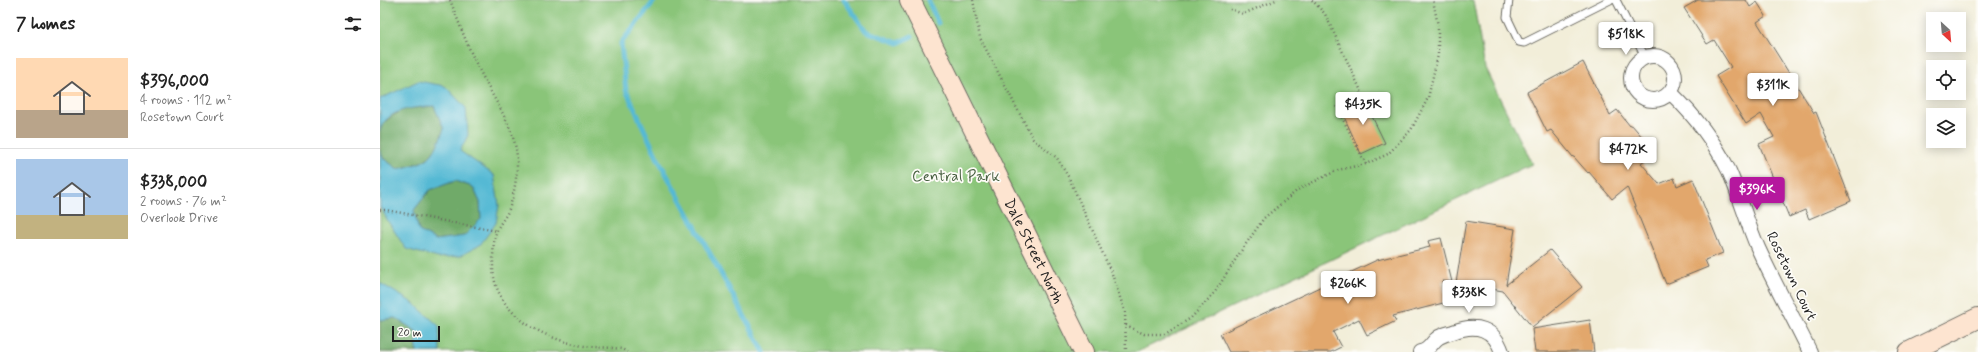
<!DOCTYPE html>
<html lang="en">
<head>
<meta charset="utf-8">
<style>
  :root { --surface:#fff; --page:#f6f6f6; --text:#222; --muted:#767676; --line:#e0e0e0; --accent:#b5179e }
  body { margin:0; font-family:Mynerve,sans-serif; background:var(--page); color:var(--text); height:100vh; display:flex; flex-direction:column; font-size:15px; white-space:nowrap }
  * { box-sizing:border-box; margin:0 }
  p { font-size:13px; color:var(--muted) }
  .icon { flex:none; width:22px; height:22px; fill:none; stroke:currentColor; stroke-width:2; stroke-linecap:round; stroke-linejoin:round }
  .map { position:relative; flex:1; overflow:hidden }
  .details { display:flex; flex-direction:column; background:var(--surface); width:380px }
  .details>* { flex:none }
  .needle { width:26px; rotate:154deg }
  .tools { position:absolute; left:1546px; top:12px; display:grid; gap:8px }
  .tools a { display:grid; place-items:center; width:40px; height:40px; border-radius:0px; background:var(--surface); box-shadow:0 2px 10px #0003; font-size:20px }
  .scale { position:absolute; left:12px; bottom:10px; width:48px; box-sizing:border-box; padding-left:4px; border:2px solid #1c1c1c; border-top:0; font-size:11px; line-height:14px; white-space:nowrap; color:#1c1c1c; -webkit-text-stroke:3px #fdfcf7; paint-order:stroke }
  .price { position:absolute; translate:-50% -34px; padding:0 9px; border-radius:4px; background:#fff; color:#222; font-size:13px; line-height:26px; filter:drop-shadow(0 1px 2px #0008) }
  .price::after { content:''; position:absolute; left:50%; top:24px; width:12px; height:9px; margin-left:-6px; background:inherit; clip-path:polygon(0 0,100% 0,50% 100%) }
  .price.on { background:var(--accent); color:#fff }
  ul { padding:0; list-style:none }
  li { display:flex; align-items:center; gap:12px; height:100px; padding:0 16px }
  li+li { border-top:1px solid var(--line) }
  li span { display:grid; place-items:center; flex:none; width:112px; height:80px; border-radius:0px; color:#555 }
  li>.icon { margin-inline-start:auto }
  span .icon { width:48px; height:48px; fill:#fffc; stroke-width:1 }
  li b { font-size:17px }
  h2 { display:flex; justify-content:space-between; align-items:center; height:48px; padding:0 16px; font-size:17px }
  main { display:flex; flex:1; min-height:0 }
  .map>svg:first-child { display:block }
</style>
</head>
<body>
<main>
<section class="details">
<h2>7 homes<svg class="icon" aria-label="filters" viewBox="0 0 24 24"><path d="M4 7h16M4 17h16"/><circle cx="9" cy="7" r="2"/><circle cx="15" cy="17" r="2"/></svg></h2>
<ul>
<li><span style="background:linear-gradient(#ffd9b3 65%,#b9a48a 0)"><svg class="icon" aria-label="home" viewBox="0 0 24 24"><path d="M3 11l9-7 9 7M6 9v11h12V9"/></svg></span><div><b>$396,000</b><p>4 rooms · 112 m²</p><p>Rosetown Court</p></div></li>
<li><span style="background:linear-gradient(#a9c7e8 70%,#c2b280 0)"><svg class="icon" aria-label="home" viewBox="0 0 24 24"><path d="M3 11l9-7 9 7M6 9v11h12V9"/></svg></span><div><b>$338,000</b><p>2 rooms · 76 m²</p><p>Overlook Drive</p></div></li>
</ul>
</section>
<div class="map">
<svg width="1598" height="352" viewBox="0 0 1598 352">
  <rect width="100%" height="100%" fill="#fdfcf7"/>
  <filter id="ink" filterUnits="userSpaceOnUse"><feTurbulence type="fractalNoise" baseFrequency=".025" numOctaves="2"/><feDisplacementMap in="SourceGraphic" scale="8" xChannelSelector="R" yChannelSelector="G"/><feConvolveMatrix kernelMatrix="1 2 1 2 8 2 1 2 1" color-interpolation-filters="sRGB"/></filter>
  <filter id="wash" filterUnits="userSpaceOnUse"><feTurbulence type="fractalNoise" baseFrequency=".012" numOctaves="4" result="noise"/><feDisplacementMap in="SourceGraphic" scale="16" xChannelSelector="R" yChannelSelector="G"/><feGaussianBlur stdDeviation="0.9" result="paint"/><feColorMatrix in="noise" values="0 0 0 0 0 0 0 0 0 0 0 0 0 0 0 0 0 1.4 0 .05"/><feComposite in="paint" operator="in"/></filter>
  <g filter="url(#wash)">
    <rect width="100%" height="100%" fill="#f2eed9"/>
    <path fill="#8ac579" stroke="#53704a" d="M0,0H1093L1105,68L1152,164L757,352H0Z"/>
    <path fill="#6faa69" stroke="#466342" d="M54,106L64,129C52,160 50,160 18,169L4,159L0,151V131L3,123L23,109Z
      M75,181L93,187L100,202L101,219L85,236L56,240L39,231L34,210L50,190Z
      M15,318L36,331L37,352H0V320Z"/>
    <path fill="#55b9d4" stroke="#386a78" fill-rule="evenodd" d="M38,81L65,86L86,108L88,135L80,151L114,175L119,205L116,223L100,245L80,256L58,258L26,249L9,223L0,207V151L4,159L18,169C50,161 52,160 64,129L54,106C33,108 7,108 0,131V99ZM75,181L93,187L100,202L101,219L84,236L56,240L39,231L34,210L50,190Z
      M0,283L33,303L59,326L60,352H37L36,331L15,318L0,320Z"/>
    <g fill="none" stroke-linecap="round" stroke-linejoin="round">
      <path stroke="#55b9d4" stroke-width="5" d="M275,0L241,43L246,90L277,157L384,352
        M464,0L486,31L518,43L532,36
        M548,0L558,23"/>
    </g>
    <g id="blocks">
      <path fill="#e2a76c" d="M1318,0H1366L1370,7L1377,2L1386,16L1377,22L1434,113L1436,112L1471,201L1429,219L1425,210L1409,217L1379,144L1394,137L1381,114L1366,124L1336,76L1351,67L1334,40L1327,44L1304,8Z
        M1203,62L1230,115L1237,110L1250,126L1252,125L1275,152L1261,163L1279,184L1294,178L1297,186L1313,179L1343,253L1325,260L1328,267L1286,284L1247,187L1232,199L1209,172L1208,173L1194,157H1193L1171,130L1167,132L1147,92Z
        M983,98L1005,143L981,154L961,110Z
        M1086,221L1135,229L1126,285L1170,250L1202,287L1152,327L1123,291L1076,283Z
        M1061,238L1072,282L1062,281L1067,302L1013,316L1016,321L987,335L979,319L953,332L961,347L951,352H849L840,334L997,260L1050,247L1048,241Z
        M1210,320L1214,352H1155L1152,329Z"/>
    </g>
  </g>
  <g filter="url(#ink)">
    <use href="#blocks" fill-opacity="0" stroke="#67665e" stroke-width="1"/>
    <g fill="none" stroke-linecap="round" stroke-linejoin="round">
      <defs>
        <path id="service" d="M1129,0L1127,17L1139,42L1144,43L1230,0
          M1236,0L1265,57"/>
        <path id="minor" d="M1251 78a22 22 0 1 1 44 0a22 22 0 1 1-44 0Z
          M1291,93C1315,116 1334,141 1349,171C1360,196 1367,223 1378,248C1394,283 1413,317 1430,352
          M1040,352C1050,351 1051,342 1059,337C1063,335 1069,333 1073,332C1096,323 1114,328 1122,352"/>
        <g id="secondary">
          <path id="s1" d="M530,0L704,352"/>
          <path d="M1529,352L1598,318"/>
        </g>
      </defs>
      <use href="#service" stroke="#67665e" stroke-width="9"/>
      <use href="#minor" stroke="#67665e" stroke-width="16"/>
      <use href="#secondary" stroke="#67665e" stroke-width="22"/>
      <path stroke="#67665e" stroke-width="2.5" stroke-dasharray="1 3" stroke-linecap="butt" d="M70,0C80,25 89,51 102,75C114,100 131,122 136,149C139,167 135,192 129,209C126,217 120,223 117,230C113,241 113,255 113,266C113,310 156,335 194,344C209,348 227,347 242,349L247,352
        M593,0L600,38L653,139L677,158L689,178L732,274L745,312L746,352
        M932,0L945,14L982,93L956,106L986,164
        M850,9L863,14L896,0
        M0,210H6L117,231
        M746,325L764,334H785L811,318L835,292L859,254L884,218L919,189L958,170L986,164L1008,154L1031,130L1048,98L1058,55V26L1053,0"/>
      <use href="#service" stroke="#fff" stroke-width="7"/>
      <use href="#minor" stroke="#fff" stroke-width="14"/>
      <use href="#secondary" stroke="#fde4d0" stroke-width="20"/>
    </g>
  </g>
  <g text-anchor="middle" stroke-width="3.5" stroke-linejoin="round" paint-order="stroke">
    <g font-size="15" fill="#486041" stroke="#fdfcf7">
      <text x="576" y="181">Central Park</text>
    </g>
    <g font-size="15" fill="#1c1c1c" stroke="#fdfcf7">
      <text dy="5" stroke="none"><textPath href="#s1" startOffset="280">Dale Street North</textPath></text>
      <text transform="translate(1412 276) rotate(64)" y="5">Rosetown Court</text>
    </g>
  </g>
</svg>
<div class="tools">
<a><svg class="needle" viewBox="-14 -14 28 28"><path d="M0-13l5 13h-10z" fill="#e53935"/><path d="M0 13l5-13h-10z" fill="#767676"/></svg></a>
<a><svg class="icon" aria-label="locate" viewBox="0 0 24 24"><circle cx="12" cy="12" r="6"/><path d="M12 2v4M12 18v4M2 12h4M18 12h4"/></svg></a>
<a><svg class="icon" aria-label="layers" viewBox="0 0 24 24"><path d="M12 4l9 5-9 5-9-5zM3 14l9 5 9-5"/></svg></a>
</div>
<div class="scale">20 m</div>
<b class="price" style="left:1246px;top:56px">$518K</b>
<b class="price" style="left:1393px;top:107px">$311K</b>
<b class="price" style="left:983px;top:126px">$435K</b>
<b class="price" style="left:1248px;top:171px">$472K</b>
<b class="price on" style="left:1377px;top:211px">$396K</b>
<b class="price" style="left:968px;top:305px">$266K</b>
<b class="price" style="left:1089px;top:314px">$338K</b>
</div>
</main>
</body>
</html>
